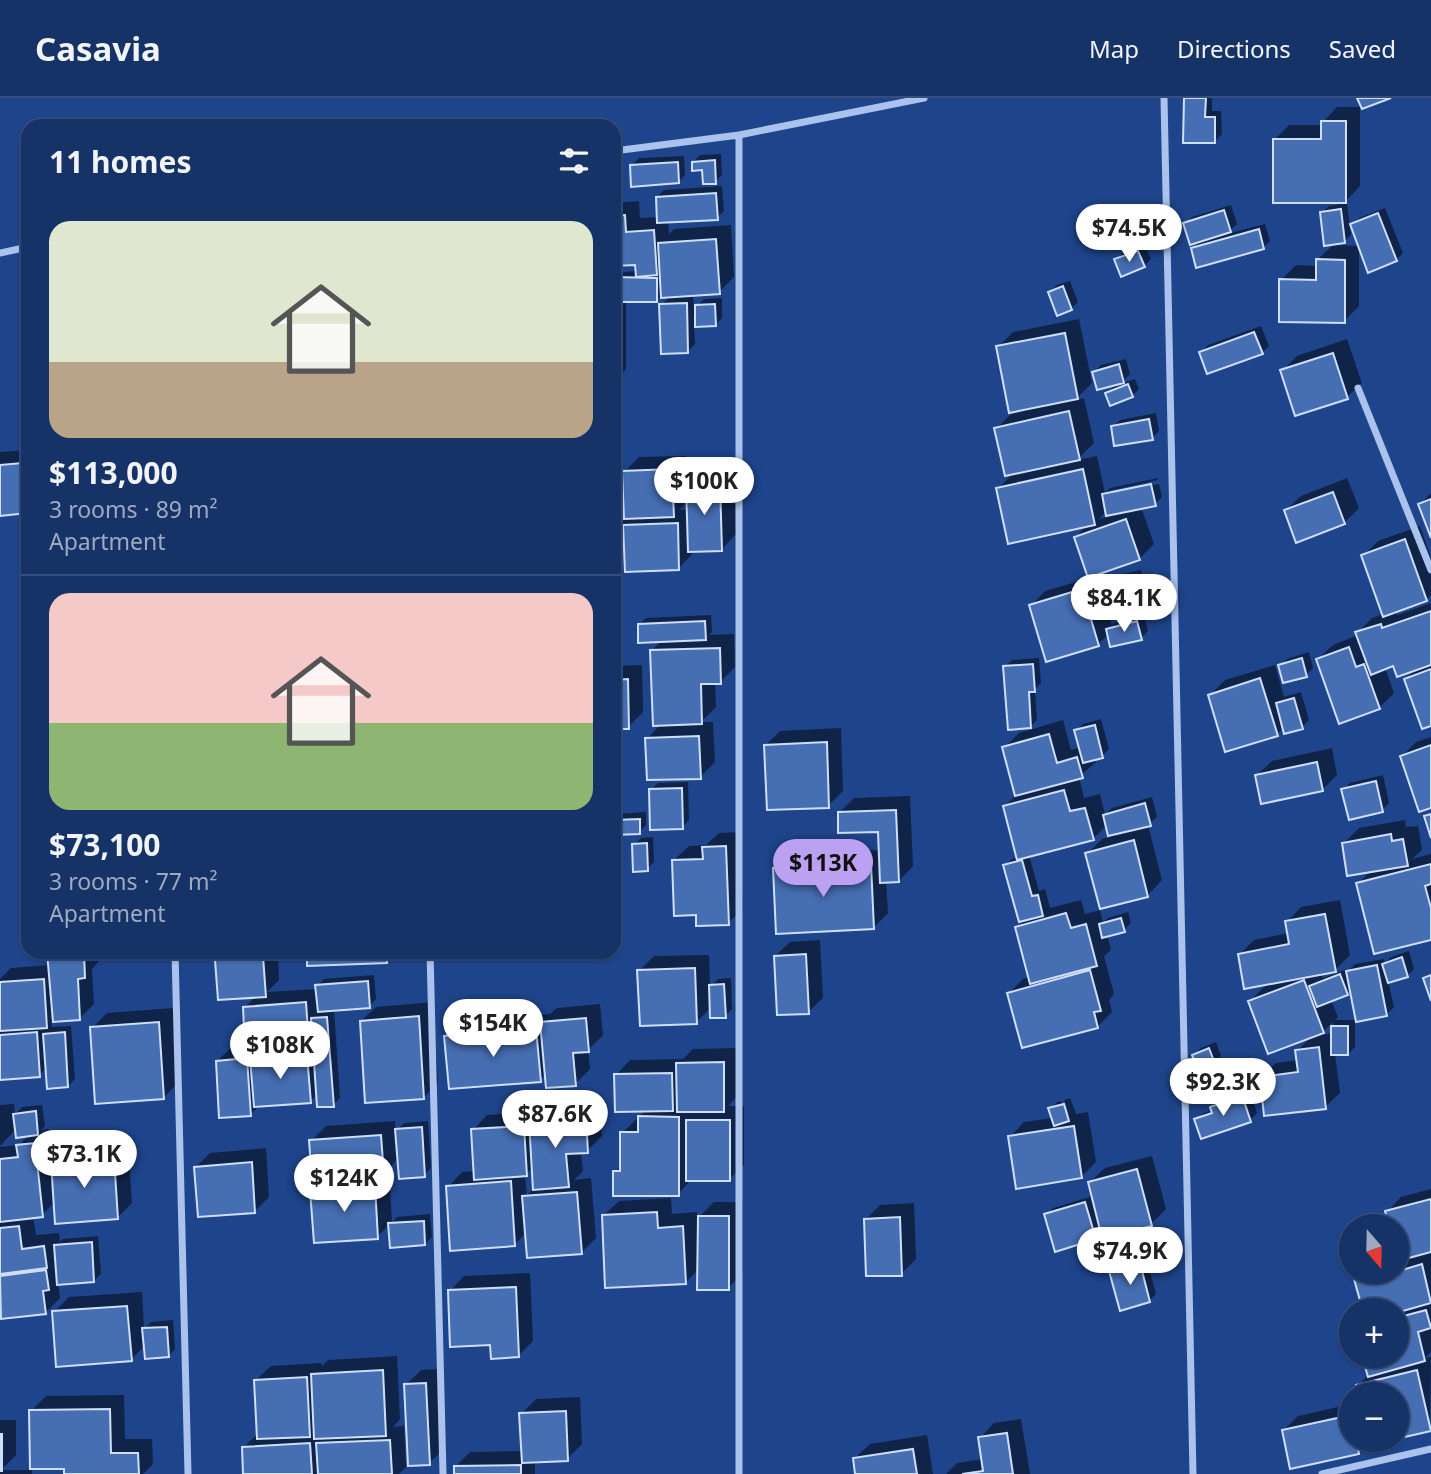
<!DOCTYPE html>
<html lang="en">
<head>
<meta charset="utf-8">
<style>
  :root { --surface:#163368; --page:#233f71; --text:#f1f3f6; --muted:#9eaac0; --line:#354e7c; --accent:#bca0f2 }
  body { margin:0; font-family:"Noto Sans",sans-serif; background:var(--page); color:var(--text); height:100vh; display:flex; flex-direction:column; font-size:26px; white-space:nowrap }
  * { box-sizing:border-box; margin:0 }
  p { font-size:23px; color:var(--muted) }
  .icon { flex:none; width:38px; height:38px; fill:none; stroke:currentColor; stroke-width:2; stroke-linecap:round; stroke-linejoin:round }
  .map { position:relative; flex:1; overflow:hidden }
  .panel { position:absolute; left:21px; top:21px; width:600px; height:840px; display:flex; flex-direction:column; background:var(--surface); border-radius:21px; box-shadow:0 2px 5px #0004,0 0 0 2px var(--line) }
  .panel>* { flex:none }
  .needle { width:46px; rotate:160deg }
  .buttons { position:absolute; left:1339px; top:1116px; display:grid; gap:14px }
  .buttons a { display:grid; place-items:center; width:70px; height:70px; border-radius:50%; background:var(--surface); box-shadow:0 2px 5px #0004,0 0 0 2px var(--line); font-size:35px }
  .price { position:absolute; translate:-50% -60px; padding:0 16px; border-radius:24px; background:#fff; color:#222; font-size:23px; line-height:46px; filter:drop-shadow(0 2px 4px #0008) }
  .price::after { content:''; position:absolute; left:50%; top:42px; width:21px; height:16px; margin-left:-10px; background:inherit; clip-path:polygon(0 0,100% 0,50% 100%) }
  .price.active { background:var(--accent); color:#111 }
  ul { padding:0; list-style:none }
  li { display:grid; align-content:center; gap:14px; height:371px; padding:0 28px }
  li+li { border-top:2px solid var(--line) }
  li span { display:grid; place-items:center; height:217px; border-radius:21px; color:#555 }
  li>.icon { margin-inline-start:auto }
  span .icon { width:126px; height:126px; fill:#fffc; stroke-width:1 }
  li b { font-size:30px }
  h2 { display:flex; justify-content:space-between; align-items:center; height:84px; padding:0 28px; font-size:30px }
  header { display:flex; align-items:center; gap:42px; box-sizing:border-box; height:98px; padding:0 35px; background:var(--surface); border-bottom:2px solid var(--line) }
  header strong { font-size:33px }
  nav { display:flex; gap:38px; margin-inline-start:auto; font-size:24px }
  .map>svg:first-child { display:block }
</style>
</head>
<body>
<header>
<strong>Casavia</strong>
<nav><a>Map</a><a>Directions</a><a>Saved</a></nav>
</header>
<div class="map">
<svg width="1431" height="1376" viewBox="0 0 1431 1376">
  <rect width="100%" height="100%" fill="#1e448b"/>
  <path fill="#0007" fill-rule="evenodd" d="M1185,0H1212V13H1221L1222,36L1215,43Z
    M1359,0H1386L1360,10V88L1344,105L1275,41L1289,27H1323V24L1337,9H1362Z
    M721,56L722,77L715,84L703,70L693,64L700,57Z
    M684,58L685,77L678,84L632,67L639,60Z
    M722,88L724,113L717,120L668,123L669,136L674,131L731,127L734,179L719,194L693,196L694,211L704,201L722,200V220L715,227H694L695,246L688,253L661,207L670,198H661L656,203L626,202V271L614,283V175L637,173V165L614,167V105L639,103L640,120L659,119L657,99L664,92Z
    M1347,105L1351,137L1344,144L1322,114L1329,108Z
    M1231,107L1237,126L1226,136L1265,126L1270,143L1263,150H1193L1202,141L1185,126L1192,119Z
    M1385,110L1403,155L1396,162L1359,148V208L1344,223L1281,182L1296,167L1317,168V162L1333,147L1359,148L1352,127L1359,120Z
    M1145,147L1151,161L1144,168L1116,162L1123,155Z
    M1070,183L1078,204L1071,211L1050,194L1057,187Z
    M1079,221L1092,285L1075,302L1084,300L1094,345L1077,362L1097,358L1105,395L1110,390L1158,380V382L1109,393V396L1159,386L1162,399L1155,406L1141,409L1154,446L1139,461L1096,476L1112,527L1115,525L1144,517L1148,533L1141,540L1109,536L1098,546L1031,508L1045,493L1090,480L1076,439L1087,427L998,391L1014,374L996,331L1011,316L1022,314L998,249L1013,234ZM1107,413L1108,418L1098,422Z
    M1261,228L1269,248L1262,255L1201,254L1208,247Z
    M1347,241L1362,285L1347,299L1282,273L1297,258Z
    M1126,261L1130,276L1120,286L1135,281L1139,291L1132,298L1107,295L1118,284L1094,274L1101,267Z
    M1156,315L1159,333L1152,340L1113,329L1120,322Z
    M622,341L623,365L614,372V342Z
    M28,352V411L26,414L0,416V354Z
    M686,358L687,387L703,372L734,371L736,436L722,451L693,452V455L679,470L626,455L621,460H614V401L625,400L624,374L639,359ZM688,402L689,411L679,412Z
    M1347,380L1359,410L1344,425L1286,412L1301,398Z
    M1431,395V435L1420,406Z
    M1420,428L1431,460V497L1426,502L1395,512L1397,517L1431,505V626L1406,581L1418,569L1394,566L1385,570L1394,595L1379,610L1318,561L1333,547L1358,537L1357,535L1372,520L1383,516L1363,458L1378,443Z
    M1141,472L1144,486L1138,493L1116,482L1123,476Z
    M711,517L712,534L709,537L734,536L735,569L720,584H715L716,609L701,624H713L715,664L700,679L647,641L661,626L651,553L662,542L639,527L646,520Z
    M1309,554L1313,570L1306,577L1280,568L1287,561Z
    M1039,560L1041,585L1035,591L1037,622L1030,629L1005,569L1012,562Z
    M642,567L643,614L628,629H614V568Z
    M1275,567L1284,599L1301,594L1309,622L1302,629H1284L1277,636L1210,597L1225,582Z
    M1101,621L1109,651L1102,658L1095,660L1096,664L1079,679L1084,700L1100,696L1105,716L1112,710L1152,699L1157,719L1148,727L1162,782L1148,797L1101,809L1087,756L1102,741L1110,739L1107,727L1093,741L1029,757L1039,793L1045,791L1050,810L1081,802L1085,816L1100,812L1103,824L1108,820L1128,814L1131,825L1124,832L1107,837L1111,852L1104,858L1114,896L1109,902L1112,914L1098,928L1009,895L1023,881L1030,879L1017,830L1027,820L1005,768L1012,761L1018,759L1005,708L1017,696L1004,650L1019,635L1063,622L1071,652L1080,649L1076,633L1083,626Z
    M841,630L843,693L828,708L766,647L780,633Z
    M1431,639V708L1402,658L1416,644Z
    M1332,650L1337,677L1322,692L1257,677L1272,663Z
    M1383,677L1389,705L1382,712L1343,692L1350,685Z
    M688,684L689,722L682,729L651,692L658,685Z
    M910,698L913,768L899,783H886L888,815L873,830L774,771L789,756L880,752L879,732L839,715L854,700Z
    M646,714V727L639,734L614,735V719L617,716Z
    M1405,722L1406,729L1418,728L1422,752L1412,761L1431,756V840L1358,786L1371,772L1344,745L1359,730Z
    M740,734L743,811L728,825L698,815L674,762L689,748L706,747L719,735Z
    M653,739L654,764L647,771L634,747L641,740Z
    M1340,802L1350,857L1335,872L1321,875L1323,880L1347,871L1348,873L1355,866L1384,861L1385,865L1391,859L1409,853L1414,871L1407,878L1388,883L1394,909L1387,916L1355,923V949L1348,956H1335L1340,995L1325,1009L1261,979L1276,965L1298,962L1297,953L1312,938L1250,903L1265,888L1273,885L1239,857L1254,842L1289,835L1287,824L1301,809ZM1351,891L1358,922H1335L1338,919L1331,902L1347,896ZM1333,924V935L1320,937Z
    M820,842L823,900L808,914L775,858L790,844Z
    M50,854H99V863L92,871L94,906L80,920L51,924L52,929L71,928L75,981L68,988L47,970L39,977L0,980V881L11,870L50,867Z
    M226,854H278L279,882L267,894L318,891L317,888L324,881L374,877L376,901L369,908L334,911L340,1000L333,1007L318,996L310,1004L260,1007L250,1017L217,963L232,949L247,947L244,910L257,897L217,863Z
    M309,854H395L386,863Z
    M709,857L710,889L718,881L731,880L732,911L725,918L712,909L696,924L639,873L654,858Z
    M433,904L438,985L423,1000L361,923L376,909Z
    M600,906L603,937L588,952L590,971L575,986L546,976L540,982L446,938L461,924L550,916L557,910Z
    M173,910L178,985L163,1000L92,930L107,915Z
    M1216,944L1221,958L1214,965L1194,957L1201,950Z
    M738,950V998L728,1008H744V1067L729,1081H692L678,1096L615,1074L621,1067L622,1035L647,1011L616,977L630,962L683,961L693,951Z
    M1249,992L1257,1015L1250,1022L1202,1039L1196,1022L1203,1015L1213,1012L1219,1003Z
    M1070,1000L1076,1016L1088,1014L1096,1064L1081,1079L1010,1039L1024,1024L1053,1020L1050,1011L1057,1004L1061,1003L1066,1017H1069L1064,1002Z
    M600,1005L602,1038L587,1053H581L583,1073L574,1082L591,1080L596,1140L581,1155L527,1134L514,1147L448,1089L462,1074L475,1073L473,1032L487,1017L540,1014L545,1009ZM533,1069L535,1089L527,1097L525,1078Z
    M14,1006L15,1016L22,1009L42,1007L45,1028L41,1032L49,1031L52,1064L67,1050L128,1045L132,1105L117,1120L55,1104L42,1117L33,1118L36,1137L59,1135L60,1144L63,1141L98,1138L101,1176L94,1183L58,1185L60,1200L45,1215L2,1216L0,1218V1049L19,1047L30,1036L16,1031L0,1048V1007Z
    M395,1023L396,1033L404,1025L428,1023L431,1070L424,1077L399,1060L385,1074L389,1073L392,1124L397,1119L430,1116L432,1139L425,1146L390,1126L377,1139L312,1093L325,1080L311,1043L326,1028Z
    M266,1050L269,1099L254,1114L196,1069L210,1055Z
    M1152,1058L1166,1111L1151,1126L1102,1133L1095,1139L1046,1117L1053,1110L1093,1098L1090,1084L1105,1070Z
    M1431,1091V1254L1425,1260L1431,1259L1430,1331L1396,1297L1358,1288L1369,1276L1396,1258V1213L1354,1174H1396V1164L1400,1163L1396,1150V1129L1387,1114L1401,1099Z
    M671,1100L672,1116L697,1114L698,1120L714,1104H743V1175L728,1190L699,1171L685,1185L604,1117L619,1103Z
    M914,1105L916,1161L901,1176L866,1121L880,1107Z
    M1146,1159L1156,1196L1149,1203L1111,1174L1118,1167Z
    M530,1175L533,1243L518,1258L492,1245L450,1193L464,1178Z
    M142,1194L144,1231L151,1224L173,1222L175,1251L168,1258L145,1247L131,1262L54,1214L69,1199Z
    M397,1258L400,1321L393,1329L404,1328L406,1369L399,1376H245L244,1349L258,1335L256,1282L271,1268L321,1265L322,1268L328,1262Z
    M440,1271L444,1351L429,1365L406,1287L421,1272Z
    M124,1297L125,1341H152L153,1366L143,1376H66V1369L32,1370V1376H0V1322H16V1357L1,1372H32L31,1313L46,1298Z
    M580,1299L582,1346L567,1361L535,1362V1376H455V1369L470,1354L523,1353L521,1316L536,1301Z
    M1351,1306V1342H1385L1371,1346V1343L1359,1355L1284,1332L1298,1318Z
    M1021,1321L1030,1376H946L957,1365L983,1361L980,1340L994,1325Z
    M927,1337L933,1376H857L855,1360L870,1346Z"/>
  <path fill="#466eb3" stroke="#cfdff9" stroke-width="2" d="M1184,0H1206L1205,19H1215V45H1183Z
    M1357,0H1391L1362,11Z
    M1321,23H1346V105H1273V41H1321Z
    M715,62L716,86H703L702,72L692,73V64Z
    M678,64L679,85L631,89L630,67Z
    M716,95L718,122L657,125L656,99Z
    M1341,111L1345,145L1324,148L1320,114Z
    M1224,112L1231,134L1190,147L1183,125Z
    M1378,115L1397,163L1368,175L1350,126Z
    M625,117L626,134L654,132L657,177L636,179L635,167L614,168V118Z
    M1259,131L1264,151L1196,170L1191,150Z
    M716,141L720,196L661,200L658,145Z
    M1138,153L1145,169L1121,179L1114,161Z
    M1316,161L1345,162V225L1279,224V181L1316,182Z
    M614,179L657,180V204H614Z
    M1063,188L1072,212L1057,218L1048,194Z
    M687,205L688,255L661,256L659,206Z
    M715,206L716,228L695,229V207Z
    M1254,234L1263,256L1207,276L1199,254Z
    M1065,235L1078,301L1009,315L996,248Z
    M1333,255L1348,301L1295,318L1280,272Z
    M1119,266L1124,285L1097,292L1092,274Z
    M1128,286L1133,299L1110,308L1105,295Z
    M1069,313L1080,362L1005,378L994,330Z
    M1149,321L1153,342L1114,348L1111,328Z
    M22,365L27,415L0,418V367Z
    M672,371L674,419L624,421L622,373Z
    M1083,371L1095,427L1008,446L996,390Z
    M720,385L722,453L688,454L686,386Z
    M1151,386L1156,408L1106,418L1102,396Z
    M1333,394L1345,426L1296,445L1284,412Z
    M1431,401V440L1418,406Z
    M614,414H620L622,462H614Z
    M1126,421L1140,462L1088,480L1074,439Z
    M678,425L679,472L625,474L623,427Z
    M1405,441L1427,503L1383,519L1361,457Z
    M1134,478L1138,494L1119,500L1115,482Z
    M1082,491L1099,548L1046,564L1029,507Z
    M1431,513V567L1397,579L1393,568L1371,577L1355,534L1381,526L1382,530Z
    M705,523L706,542L638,545V526Z
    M1137,523L1142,542L1110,549L1106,531Z
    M1349,549L1356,569L1364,566L1380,611L1339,626L1316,561Z
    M720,550L721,586H701L702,626L653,628L650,552Z
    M1302,560L1307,579L1283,585L1278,567Z
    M1033,566L1035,594H1029L1031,630L1008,632L1003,568Z
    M1431,571V628L1422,631L1404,581Z
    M1260,580L1278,638L1225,654L1208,597Z
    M628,581L629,631H614V582Z
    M1294,600L1303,631L1284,636L1276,605Z
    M1095,627L1103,660L1083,665L1074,632Z
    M1049,636L1057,665L1077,659L1083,680L1015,698L1002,649Z
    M699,638L701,681L647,682L645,640Z
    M827,644L829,710L767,712L764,647Z
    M1431,647V710L1419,714L1400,658Z
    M1317,664L1323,693L1261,706L1255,677Z
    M1376,683L1383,714L1349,722L1341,691Z
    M682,690L683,731L650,732L649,691Z
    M1064,692L1070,713L1085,710L1094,742L1017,762L1003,708Z
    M1145,705L1151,728L1108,738L1103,717Z
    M896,712L899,784L880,785L878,734L838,735V714Z
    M1431,716V740L1424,718Z
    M640,721V736L614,737V722Z
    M1391,736L1392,743L1403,741L1408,768L1347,778L1342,745Z
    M1134,742L1148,799L1100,811L1085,755Z
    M647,745L648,773L633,774L632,746Z
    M726,748L729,827L696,828V817L674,818L672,762L703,761L702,749Z
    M1022,762L1032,798L1038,797L1043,818L1019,824L1003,767Z
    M871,766L874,831L776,836L773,770Z
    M1431,766V786L1425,788L1431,810V842L1374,856L1356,785Z
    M1066,815L1071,830L1086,826L1097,868L1030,886L1015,829Z
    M1325,816L1336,874L1244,891L1238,856L1289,846L1285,823Z
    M1121,820L1125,834L1102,840L1099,826Z
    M47,854H84L85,880L78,881L80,922L53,924Z
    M307,854H386L387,865L307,868Z
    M484,854H537V858L485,860Z
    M806,856L809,916L777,917L774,858Z
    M263,858L266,899L218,902L215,862Z
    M1402,859L1408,879L1388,885L1382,866Z
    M1377,867L1387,918L1356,924L1346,873Z
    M695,870L697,926L640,928L637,872Z
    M1090,872L1101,913L1094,914L1098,930L1022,950L1007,895Z
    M1340,876L1348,897L1317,909L1309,888Z
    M1431,877V903L1423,880Z
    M44,881L47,930L0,933V884Z
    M1304,882L1324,935L1268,956L1248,903Z
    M368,883L370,910L318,914L315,887Z
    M724,886L726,920H710L709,887Z
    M306,904L309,948L245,952L243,909Z
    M419,918L424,1001L365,1005L360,923Z
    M327,919L334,1009H317L311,920Z
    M586,920L589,954L573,955L576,988L546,990L540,924Z
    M159,924L164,1001L95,1006L90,929Z
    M1331,928H1348V957H1331Z
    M536,930L541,984L449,991L444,938Z
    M37,934L40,979L0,982V937Z
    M65,934L68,989L47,991L43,936Z
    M1319,949L1326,1011L1264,1018L1260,979L1298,974L1295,952Z
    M1209,950L1215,966L1199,974L1192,957Z
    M307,957L311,1005L254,1009L250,960Z
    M247,960L251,1018L219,1020L216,963Z
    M724,964V1014H677L676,965Z
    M672,975L673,1013L615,1014L614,976Z
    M1242,997L1251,1024L1201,1041L1194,1021L1212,1015L1210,1009Z
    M1064,1006L1069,1023L1054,1028L1048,1010Z
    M36,1013L38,1037L16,1040L13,1016Z
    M638,1018L679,1019V1098H613V1073H620V1034H638Z
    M586,1019L588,1055L566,1056L569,1089L533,1092L529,1023Z
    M686,1022H730V1083H686Z
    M524,1028L527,1078L474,1082L471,1031Z
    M1074,1028L1082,1080L1016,1091L1008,1038Z
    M422,1029L425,1079L399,1081L395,1031Z
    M381,1037L384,1078L312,1082L309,1042Z
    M35,1045L43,1119L0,1124V1061L18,1059L16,1047Z
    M114,1059L118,1121L55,1126L51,1064Z
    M252,1064L255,1115L198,1119L194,1069Z
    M1137,1071L1152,1128L1102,1140L1088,1084Z
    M511,1083L515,1148L450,1153L446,1088Z
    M375,1087L378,1141L314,1145L310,1092Z
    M577,1094L582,1156L527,1160L522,1098Z
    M1431,1101V1154L1398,1163L1396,1129H1389L1385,1113Z
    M1085,1104L1096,1141L1055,1154L1044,1116Z
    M657,1114L658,1130L683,1128L686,1186L605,1190L602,1117Z
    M698,1118H729V1192H697Z
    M900,1119L902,1178H866L864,1121Z
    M424,1123L425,1147L390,1150L388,1125Z
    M19,1128L22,1151L44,1148L47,1170L0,1176V1130Z
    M92,1144L94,1184L57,1187L54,1147Z
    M1140,1165L1150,1204L1120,1213L1109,1173Z
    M1422,1166L1431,1205L1396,1215V1213H1363L1352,1174H1370L1372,1181Z
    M46,1172L49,1192L43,1193L46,1216L1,1221L0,1178Z
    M516,1189L519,1259L491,1261L490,1247L450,1249L448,1192Z
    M127,1208L132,1263L56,1269L52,1213Z
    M1426,1212L1431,1230L1418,1234L1425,1263L1368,1279L1362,1258H1396V1220Z
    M167,1229L169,1259L145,1261L142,1230Z
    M383,1272L386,1338L314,1341L311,1276Z
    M1417,1272L1431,1333L1396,1341V1297H1358L1356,1287Z
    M307,1279L310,1339L257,1341L254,1282Z
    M426,1285L430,1367L408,1368L404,1286Z
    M110,1311L111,1355H138L139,1376H64V1371H30L29,1312Z
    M566,1313L568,1363L522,1365L519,1315Z
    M1351,1317V1342H1357L1359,1356L1290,1371L1282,1332Z
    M1007,1335L1013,1376H962L983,1373L978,1339Z
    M0,1336H2V1373H0Z
    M390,1342L392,1376H318L316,1345Z
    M310,1345L312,1376H243L242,1349Z
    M913,1351L917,1376H855L853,1360Z
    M521,1367V1376H454V1368Z"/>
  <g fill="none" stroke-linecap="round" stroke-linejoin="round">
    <path stroke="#aac2ec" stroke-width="7" d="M1164,0L1193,1376
      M614,53L739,37L924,0
      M0,155L28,149
      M1358,290L1431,472
      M175,854L188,1376
      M430,854L443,1376
      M739,1376V37
      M1322,1376L1431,1351"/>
  </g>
</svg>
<div class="buttons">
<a><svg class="needle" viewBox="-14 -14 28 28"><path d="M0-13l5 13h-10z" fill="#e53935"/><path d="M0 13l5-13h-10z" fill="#9eaac0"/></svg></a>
<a>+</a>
<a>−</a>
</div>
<b class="price" style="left:1129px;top:166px">$74.5K</b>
<b class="price" style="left:704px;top:419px">$100K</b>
<b class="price" style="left:1124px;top:536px">$84.1K</b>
<b class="price active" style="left:823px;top:801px">$113K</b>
<b class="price" style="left:493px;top:961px">$154K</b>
<b class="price" style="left:280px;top:983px">$108K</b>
<b class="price" style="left:1223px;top:1020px">$92.3K</b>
<b class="price" style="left:555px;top:1052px">$87.6K</b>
<b class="price" style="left:84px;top:1092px">$73.1K</b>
<b class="price" style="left:344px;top:1116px">$124K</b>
<b class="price" style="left:1130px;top:1189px">$74.9K</b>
<section class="panel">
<h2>11 homes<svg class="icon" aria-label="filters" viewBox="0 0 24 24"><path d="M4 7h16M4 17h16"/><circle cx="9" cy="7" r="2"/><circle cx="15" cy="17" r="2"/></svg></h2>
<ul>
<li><span style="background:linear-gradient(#dfe7d0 65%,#b9a48a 0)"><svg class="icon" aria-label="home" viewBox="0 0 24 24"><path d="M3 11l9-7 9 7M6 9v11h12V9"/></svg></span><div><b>$113,000</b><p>3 rooms · 89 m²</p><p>Apartment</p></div></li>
<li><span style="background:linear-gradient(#f6c9c9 60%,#8fb573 0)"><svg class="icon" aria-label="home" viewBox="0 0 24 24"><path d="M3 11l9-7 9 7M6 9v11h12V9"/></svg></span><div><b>$73,100</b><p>3 rooms · 77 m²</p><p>Apartment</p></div></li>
</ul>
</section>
</div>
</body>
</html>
